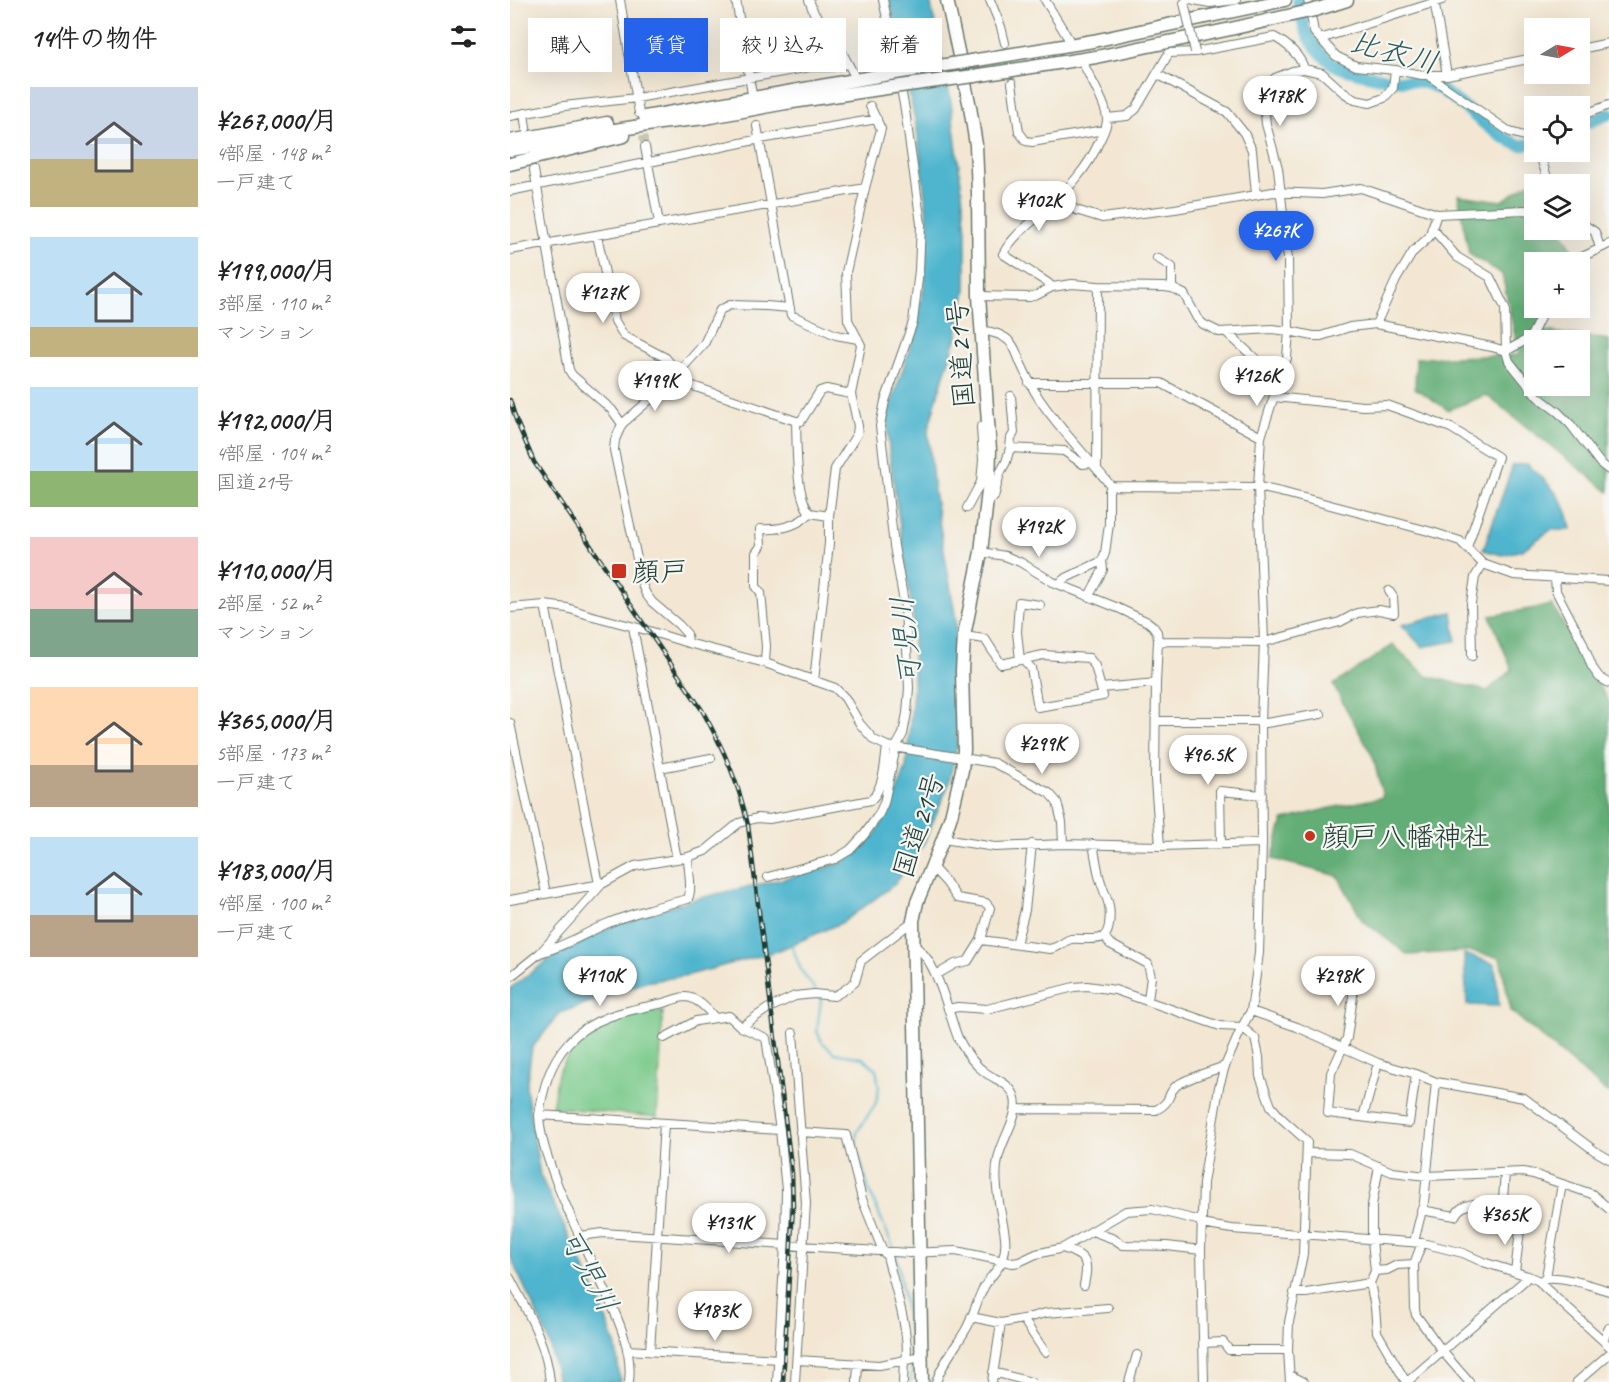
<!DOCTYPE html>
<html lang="ja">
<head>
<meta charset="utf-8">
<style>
  :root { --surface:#fff; --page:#f2f2f2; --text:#222; --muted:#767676; --accent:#2563eb }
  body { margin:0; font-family:Caveat,"Klee One",sans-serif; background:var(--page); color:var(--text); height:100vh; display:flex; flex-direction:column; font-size:22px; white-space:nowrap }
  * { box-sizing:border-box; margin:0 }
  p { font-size:20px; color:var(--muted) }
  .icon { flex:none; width:33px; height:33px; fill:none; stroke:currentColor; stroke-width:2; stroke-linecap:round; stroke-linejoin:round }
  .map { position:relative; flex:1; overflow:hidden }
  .side { display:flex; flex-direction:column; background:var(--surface); width:510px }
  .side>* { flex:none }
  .top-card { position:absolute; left:18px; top:18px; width:570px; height:54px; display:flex; gap:12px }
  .needle { width:39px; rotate:80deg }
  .fabs { position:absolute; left:1014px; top:18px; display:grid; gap:12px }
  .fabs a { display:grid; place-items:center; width:66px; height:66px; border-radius:0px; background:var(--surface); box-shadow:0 6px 24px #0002; font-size:30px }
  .price { position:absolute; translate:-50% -51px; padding:0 14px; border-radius:21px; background:#fff; color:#222; font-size:20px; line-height:39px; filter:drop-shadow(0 2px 3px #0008) }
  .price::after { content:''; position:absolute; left:50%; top:36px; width:18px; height:14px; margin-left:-9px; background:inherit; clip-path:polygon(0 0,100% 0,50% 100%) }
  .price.selected { background:var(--accent); color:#fff }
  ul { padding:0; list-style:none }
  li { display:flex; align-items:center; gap:18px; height:150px; padding:0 30px }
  li span { display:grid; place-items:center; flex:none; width:168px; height:120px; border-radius:0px; color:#555 }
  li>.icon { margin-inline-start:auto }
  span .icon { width:72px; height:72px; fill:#fffc; stroke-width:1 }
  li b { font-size:26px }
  h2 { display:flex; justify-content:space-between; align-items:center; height:72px; padding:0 30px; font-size:26px }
  .chip { padding:0 21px; border-radius:0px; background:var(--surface); box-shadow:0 6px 24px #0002; font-size:21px; line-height:54px }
  .chip.selected { background:var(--accent); color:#fff }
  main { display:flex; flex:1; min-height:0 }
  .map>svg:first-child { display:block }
</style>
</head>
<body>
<main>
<section class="side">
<h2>14件の物件<svg class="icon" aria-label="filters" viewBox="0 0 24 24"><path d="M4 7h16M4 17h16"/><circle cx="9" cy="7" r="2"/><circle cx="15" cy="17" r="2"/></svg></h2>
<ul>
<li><span style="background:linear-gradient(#c9d6e8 60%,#c2b280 0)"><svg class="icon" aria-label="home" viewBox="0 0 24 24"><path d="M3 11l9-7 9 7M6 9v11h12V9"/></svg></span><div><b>¥267,000/月</b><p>4部屋 · 148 m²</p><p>一戸建て</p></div></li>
<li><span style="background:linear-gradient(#bfe0f5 75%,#c2b280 0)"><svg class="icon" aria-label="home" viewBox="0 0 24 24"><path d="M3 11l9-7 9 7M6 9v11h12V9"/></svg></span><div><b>¥199,000/月</b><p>3部屋 · 110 m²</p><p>マンション</p></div></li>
<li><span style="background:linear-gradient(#bfe0f5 70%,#8fb573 0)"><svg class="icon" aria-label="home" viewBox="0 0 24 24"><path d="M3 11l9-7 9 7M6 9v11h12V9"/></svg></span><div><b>¥192,000/月</b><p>4部屋 · 104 m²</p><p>国道21号</p></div></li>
<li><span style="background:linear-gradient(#f6c9c9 60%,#7fa58c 0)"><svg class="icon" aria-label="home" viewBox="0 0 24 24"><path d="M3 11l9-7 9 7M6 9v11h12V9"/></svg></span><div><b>¥110,000/月</b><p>2部屋 · 52 m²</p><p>マンション</p></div></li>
<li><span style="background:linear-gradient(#ffd9b3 65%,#b9a48a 0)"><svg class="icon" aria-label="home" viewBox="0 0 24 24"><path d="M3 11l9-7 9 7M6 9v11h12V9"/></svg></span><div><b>¥365,000/月</b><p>5部屋 · 173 m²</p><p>一戸建て</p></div></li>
<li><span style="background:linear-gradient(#bfe0f5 65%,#b9a48a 0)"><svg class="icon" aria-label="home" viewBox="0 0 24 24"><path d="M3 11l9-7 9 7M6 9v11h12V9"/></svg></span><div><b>¥183,000/月</b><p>4部屋 · 100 m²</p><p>一戸建て</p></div></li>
</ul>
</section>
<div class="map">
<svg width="1099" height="1382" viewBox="0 0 1099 1382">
  <rect width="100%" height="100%" fill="#f6f6f2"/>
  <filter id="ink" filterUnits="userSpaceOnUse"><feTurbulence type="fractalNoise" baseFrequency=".0167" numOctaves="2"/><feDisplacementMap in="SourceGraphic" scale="12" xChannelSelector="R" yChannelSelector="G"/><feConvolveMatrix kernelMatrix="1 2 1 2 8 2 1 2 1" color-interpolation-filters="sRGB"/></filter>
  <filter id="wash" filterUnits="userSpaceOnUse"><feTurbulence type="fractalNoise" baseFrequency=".008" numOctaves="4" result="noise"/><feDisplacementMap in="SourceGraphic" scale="24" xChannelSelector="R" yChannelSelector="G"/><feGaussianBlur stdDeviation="1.35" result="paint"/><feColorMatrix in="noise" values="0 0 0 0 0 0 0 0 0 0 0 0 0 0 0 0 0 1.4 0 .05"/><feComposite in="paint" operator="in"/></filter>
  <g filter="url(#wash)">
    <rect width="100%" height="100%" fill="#f3e7d3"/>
    <path fill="#7aca8b" stroke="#4c8460" stroke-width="1.5" d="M132,1010L153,1012L147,1117L42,1107L48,1073L63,1047L85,1029L102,1019Z"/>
    <path fill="#63ae77" stroke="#417656" stroke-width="1.5" fill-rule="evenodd" d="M1023,180L1026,184H1024V230H1051L1064,252L1059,262H1024V308H1037L1027,330L1099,340V492L976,395L938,410L905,388L906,358L1009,355L992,274L959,254L948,195L992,201ZM1024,340H1070V386H1024Z
      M1042,605L1099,702V1094L1001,1011L990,958L959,951L898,955L852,920L828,876L762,859L773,820L821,808L873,797L863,757L823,685L883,645L917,676L977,691L1002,670L980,616Z"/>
    <path fill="#50b5ce" stroke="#387981" stroke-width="1.5" d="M379,0H420L441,102L451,183L456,231V290L447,336L429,391L418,430L424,492L446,620L445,664L447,745L438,786L413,845L385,884L333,922L267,951L179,975L135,982L50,1013L22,1048L16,1088L30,1175L90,1302L106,1347L110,1382H48L38,1338L0,1256V990L3,986L48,953L108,923L177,901L281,877L332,863L364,837L384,800L396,768L403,692V616L379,451L377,416L399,351L414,288L418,222L407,129Z
      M1017,464C1038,482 1059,502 1061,530H1041L1012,550L992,555L973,550L1003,465Z
      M942,612L946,641L912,647L892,625Z
      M954,954L985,964L989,1006L957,1005Z"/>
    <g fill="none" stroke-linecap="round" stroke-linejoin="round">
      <path stroke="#50b5ce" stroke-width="2" d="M281,944L291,970L306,991
        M309,996L311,1000L307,1031L312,1042L324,1053L353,1058L366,1069L369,1087L366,1103L347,1132L346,1146L359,1190L384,1249
        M386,1254L402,1346L401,1382"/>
      <path stroke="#50b5ce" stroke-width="12" d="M788,0C791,27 800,45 821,63C831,71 879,80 893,81C900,81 908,80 915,83C948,94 968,125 998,140C1002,142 1007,145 1011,145C1015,146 1021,143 1024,142
        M1070,126L1099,114"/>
    </g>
  </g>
  <g filter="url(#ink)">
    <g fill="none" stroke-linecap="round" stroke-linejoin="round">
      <path stroke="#c9c5b3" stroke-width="8" stroke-dasharray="8 4" stroke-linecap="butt" d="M496,51L502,83
        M131,124L135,147"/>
      <defs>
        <path id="minor" d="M110,0L129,113
          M226,0L242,94
          M299,0L304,13L322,33L343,73
          M480,0L491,27L495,43
          M535,0L558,38
          M684,0L700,3L726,0
          M798,0L804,32L826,56L846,66L885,70L912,75H937L1024,58
          M924,0L937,75
          M676,11L674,3L678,0
          M810,39L932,0
          M1070,49L1099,43
          M647,74L717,112L734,133L742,150L746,195
          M919,76L1000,132L1014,136L1024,132
          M502,83L509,132L516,141L522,142L594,130
          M14,113L16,128
          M0,116L54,106L127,98L300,67H320L338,64
          M1070,116L1099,105
          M597,118L617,116L626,109L659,53L685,52L764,37C776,43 791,56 794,69
          M247,126L281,315L326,335L348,339
          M135,147L149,223
          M1029,152L1037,177
          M24,170L59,370L62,375L102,410L112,424
          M0,191L250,139L367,119
          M548,197L566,210L592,218L665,209L763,192L812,194L851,188L927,214L1014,210L1024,212
          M1070,222L1085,232L1090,248
          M922,228L947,257L980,277L995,308L996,351L999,361L1028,397L1048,412L1061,425L1090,463L1099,470
          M87,235L105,321L114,336L156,358L168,373V381
          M0,250L355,188
          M647,258L662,267V288
          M1066,262L1070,258L1099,244
          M542,287L538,283L493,254C503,235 522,222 538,208C558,189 578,168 589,142C592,136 597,127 597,120C598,107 580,78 574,65
          M469,296L519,297L527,295L542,287L562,284L588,286L654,287L662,288L674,294L687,318L693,324L709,332L762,329L779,331L803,336H811L840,327L866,324L982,347L996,351L1020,338L1035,308
          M866,324L886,280L903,252L919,237L927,214
          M472,331C482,331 494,335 501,343C506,349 508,357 511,364C516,375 521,386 528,397C549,429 577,456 601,486L599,491V524L595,553L592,561L593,570L579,596
          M716,332L769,380
          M168,373L194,344L210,310L220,305L256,306L280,308
          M519,383H651L751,437
          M764,397L853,406L877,405L941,428L988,457L957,547
          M286,421H291L310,391L316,389L341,394
          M500,448L554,451L573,464L580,463
          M587,469L588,286
          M601,486L748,487L775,493L922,532L950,541L973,564L1004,575L1099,581
          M478,498L484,497L490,473L496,462L500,448L501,438L504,433L501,396
          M457,508L471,482L473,460L471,427
          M471,552L495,556L510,562L543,582L608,608L638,622L643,626L647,632L648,641L646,683L645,780L650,846
          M1045,578L1046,591L1072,641L1082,667L1089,677L1099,683
          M549,584L554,579L592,561
          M35,605L88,879L92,884
          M0,608L35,605L57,608L79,615L136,630L178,643L255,663L325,688L335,698L350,724L364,740L377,746L484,763L539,793L547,802L552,822L553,844
          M123,627L167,859
          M454,636L475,639L491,664L533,655L579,658L585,666L593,696L528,707L521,668L513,659
          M648,641L754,642L830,622L847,613L869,610L884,613L883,597L879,591
          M178,643L177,634L169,625L142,602L136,594L133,587L104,450L105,440L112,424L160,382L168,381L286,421C287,444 285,495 300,513L319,516
          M962,656L961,603L965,577L973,564
          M510,660L507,632L509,602L530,605
          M255,663L256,646L251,593L246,586V553L251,546L250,529C268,530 287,527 300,513
          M304,681L319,543V516L325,469L347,434L348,426L341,394L351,345L338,320L336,272L355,188L371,129L360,106
          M591,688L646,683
          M646,721H745L756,723L811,714
          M0,723L36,893
          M150,768L201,758
          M433,839L485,847L553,844L650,846L752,843
          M711,844L710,791L752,795
          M421,866L436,882L447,898L476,903L480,908L471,940
          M258,877L325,859L340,850L354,835L369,814L374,803L386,747L393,734L397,713L399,688L395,608L384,546L370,426L375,401L403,322L409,270L411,224L395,110L384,51L373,0
          M0,900L92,884L125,866L178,857L195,851L229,823L247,818L259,819L361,800C374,787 375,763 377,746
          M594,936L600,944L638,964L641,977L638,1000
          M506,944L515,910L522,844
          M403,945C427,958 438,1013 448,1038C455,1052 463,1064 476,1073C486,1080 499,1083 504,1095C512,1113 491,1140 488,1159C484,1177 488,1197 491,1214C494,1230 498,1242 493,1259C489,1270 478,1278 473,1289C466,1302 463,1318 455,1331C445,1348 432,1363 426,1382
          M30,953C53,947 74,934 96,924C122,913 150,906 178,899C183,887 178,871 178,857
          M814,974L841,968L843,996L837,1038L821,1073L818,1113L899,1123L906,1074
          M426,975L445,964L458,961L471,940L540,949C551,947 553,941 561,939C569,938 587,941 593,937C597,934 598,931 599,925C602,901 595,898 589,876C587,866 585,855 583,844
          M0,977L30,953L92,884
          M438,1009L448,1007L477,1009L564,987L577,986L605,990L710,1026L732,1027L745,1038L749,1057L750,1076L761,1106L770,1117L797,1141L793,1254L779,1322L778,1350L780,1382
          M741,1011L787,1027L868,1063L906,1074L926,1082L1014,1098L1085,1151L1099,1159
          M231,1027L256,1038L270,1130L276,1190L275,1245L267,1382
          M283,1033L296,1203L285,1382
          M154,1038L186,1021L219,1016L231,1027L257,1009L285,996L304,994L324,996L333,991L345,982L351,961L403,921
          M506,1109L646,1110C663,1101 656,1095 666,1086C676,1078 702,1071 715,1066
          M29,1115C33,1088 40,1063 58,1043C82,1016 120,1010 154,1003C160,1001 169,997 176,997C188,998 198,1010 205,1018
          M853,1117L868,1063
          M290,1132L336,1135L352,1199L373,1251L377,1256C383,1281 401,1335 396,1360
          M797,1153L840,1154L882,1172L917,1176L1013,1172L1023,1174L1082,1194L1099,1209
          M869,1166L862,1205V1240L865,1271L860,1283L865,1307L867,1332L896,1382
          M911,1210L945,1216C954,1198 973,1207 991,1202L993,1199L995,1173
          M691,1224L722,1229L912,1243L953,1253L973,1262L1018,1276L1029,1281L1034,1287L1099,1346
          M582,1231L604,1239L613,1245L657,1246L691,1250
          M70,1236L93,1233L399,1253L446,1251L503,1263L509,1262L526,1254L553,1248L616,1211L642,1209L691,1221
          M904,1242L914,1202L926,1082
          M912,1243L904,1264L905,1310L906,1315L933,1352L959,1382
          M553,1248C577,1257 579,1260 574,1285
          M865,1271L877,1270L887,1265L904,1264
          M1005,1272L1011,1222
          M1036,1277L1052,1184
          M0,1278C17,1311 37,1344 40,1382
          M1033,1279C1046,1274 1084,1286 1099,1291
          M784,1293H796L860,1283
          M461,1317L491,1323L513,1319L535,1352
          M513,1319L536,1313L598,1308
          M1093,1340L1099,1328
          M694,1343L713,1342L719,1350H778
          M117,1350L269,1359
          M140,1351L154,1123
          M287,1360L369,1365L412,1357
          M483,1372L521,1382
          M780,1375L794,1382
          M119,1382C123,1350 108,1319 95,1290C78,1254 60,1218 46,1181C38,1159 30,1138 29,1115L270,1130
          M347,1382L348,1364
          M393,1382L394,1360
          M482,1382L491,1323
          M619,1382L627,1355
          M694,1382L691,1250L693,1183L709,1087L715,1066L732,1027L741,1011L749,953L752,843L751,722L754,642L748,487L751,437L769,380L777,358L779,331L778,259L768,168L756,124L754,103L755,94L757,87L765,78L783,71L794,69L812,73L833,92L845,100L860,103L874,98L883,88L885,70
          M897,1382L1014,1281L1018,1276
          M1067,1382L1099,1354"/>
        <path id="highway" d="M805,10L837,0
          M461,61L583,41L775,0
          M464,76L586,57L716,30L782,15
          M135,117L379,74
          M0,141L97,123
          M0,150L47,142L92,132L150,123L195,118L276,103L383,87
          M0,164L114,136
          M412,1382L403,921L407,902L433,839L441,816L452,770L454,750L452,671L454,636L471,552L479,482L480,450L469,296L468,193L466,145L460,107L437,0"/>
      </defs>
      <use href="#minor" stroke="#69786c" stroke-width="10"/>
      <use href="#highway" stroke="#69786c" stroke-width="15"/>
      <use href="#minor" stroke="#fff" stroke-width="8"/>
      <use href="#highway" stroke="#fff" stroke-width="12"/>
      <defs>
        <path id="rail" d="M0,400L6,420L24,462L192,710C214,750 228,781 238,825L282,1173L283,1206L273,1382"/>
      </defs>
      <use href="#rail" stroke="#1f3d34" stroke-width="4.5"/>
      <use href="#rail" stroke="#f6f6f2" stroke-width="2" stroke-dasharray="7" stroke-linecap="butt"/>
      <defs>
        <path id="minor-bridge" d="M676,11L685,52"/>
        <path id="highway-bridge" d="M782,15L805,10
          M379,74L461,61
          M383,87L464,76"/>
      </defs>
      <use href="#minor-bridge" stroke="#69786c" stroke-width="10" stroke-linecap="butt"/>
      <use href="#highway-bridge" stroke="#69786c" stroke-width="15" stroke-linecap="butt"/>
      <use href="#minor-bridge" stroke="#fff" stroke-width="8"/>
      <use href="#highway-bridge" stroke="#fff" stroke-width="12"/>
    </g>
  </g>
  <g fill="#c8321e" stroke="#f6f6f2" stroke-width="2">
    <rect x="101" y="563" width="16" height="16" rx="3"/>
    <circle cx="800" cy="836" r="6"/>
  </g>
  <g text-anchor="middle" stroke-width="4.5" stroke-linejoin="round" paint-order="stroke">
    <g font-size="28" fill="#1f3d34" stroke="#f6f6f2">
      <text transform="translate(450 354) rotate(-94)" y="10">国道21号</text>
      <text transform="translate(408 825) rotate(-72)" y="10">国道21号</text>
    </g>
    <g font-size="28" fill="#1f3d34" stroke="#f6f6f2" text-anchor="start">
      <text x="122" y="581">顔戸</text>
      <text x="812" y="846">顔戸八幡神社</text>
    </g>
    <g font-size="30" font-style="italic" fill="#2b5b5a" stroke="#f6f6f2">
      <text transform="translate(884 52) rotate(15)" y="10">比衣川</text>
      <text transform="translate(396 641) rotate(-96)" y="10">可児川</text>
      <text transform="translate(79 1270) rotate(62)" y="10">可児川</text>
    </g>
  </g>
</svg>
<div class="fabs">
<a><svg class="needle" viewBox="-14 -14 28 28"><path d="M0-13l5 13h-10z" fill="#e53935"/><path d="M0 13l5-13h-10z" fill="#767676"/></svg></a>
<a><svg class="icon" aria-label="locate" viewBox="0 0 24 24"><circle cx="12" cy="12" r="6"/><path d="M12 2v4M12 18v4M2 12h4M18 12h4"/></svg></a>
<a><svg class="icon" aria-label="layers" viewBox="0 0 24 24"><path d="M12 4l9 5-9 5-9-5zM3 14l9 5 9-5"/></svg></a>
<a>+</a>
<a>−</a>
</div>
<b class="price" style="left:770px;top:127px">¥178K</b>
<b class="price" style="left:529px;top:232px">¥102K</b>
<b class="price selected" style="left:766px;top:262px">¥267K</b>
<b class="price" style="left:93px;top:324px">¥127K</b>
<b class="price" style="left:747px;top:407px">¥126K</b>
<b class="price" style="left:145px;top:412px">¥199K</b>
<b class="price" style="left:529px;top:558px">¥192K</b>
<b class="price" style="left:532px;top:775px">¥299K</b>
<b class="price" style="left:698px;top:786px">¥96.5K</b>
<b class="price" style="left:90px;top:1007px">¥110K</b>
<b class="price" style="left:828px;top:1007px">¥298K</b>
<b class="price" style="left:995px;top:1246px">¥365K</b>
<b class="price" style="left:219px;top:1254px">¥131K</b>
<b class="price" style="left:205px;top:1342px">¥183K</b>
<div class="top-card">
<a class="chip">購入</a>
<a class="chip selected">賃貸</a>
<a class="chip">絞り込み</a>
<a class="chip">新着</a>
</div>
</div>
</main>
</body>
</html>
